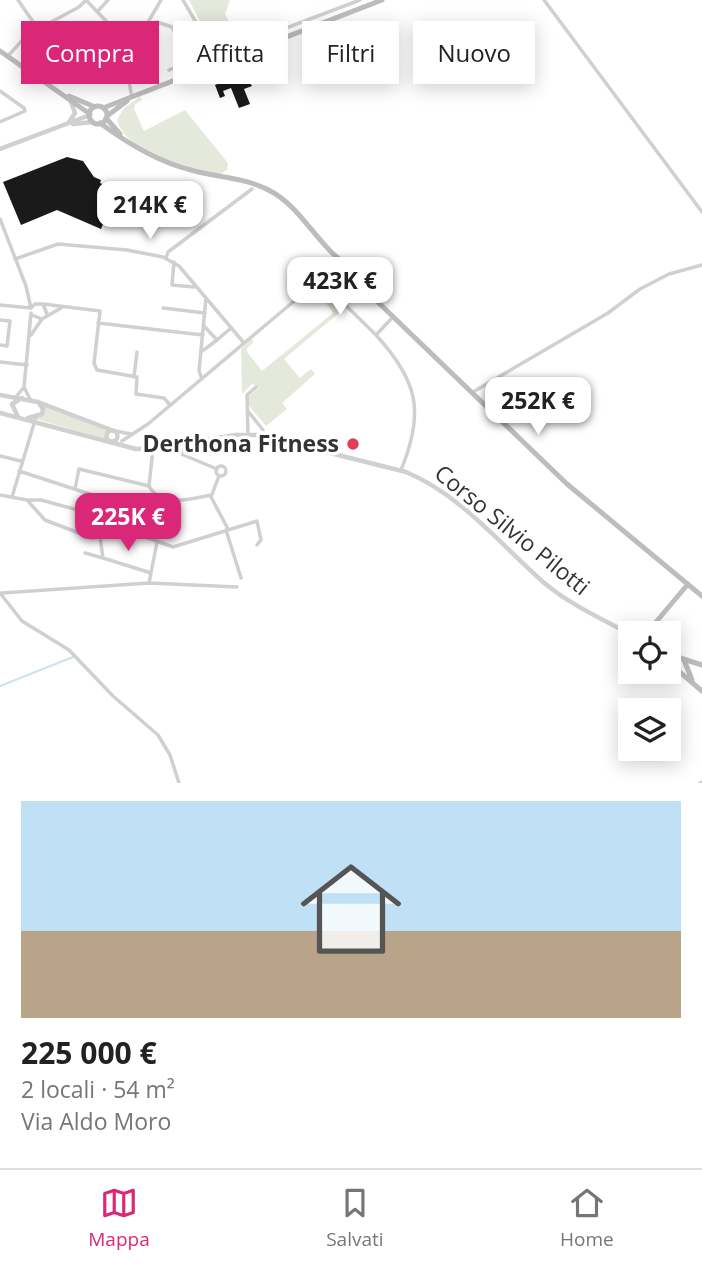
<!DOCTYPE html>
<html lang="it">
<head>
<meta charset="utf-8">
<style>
  :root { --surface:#fff; --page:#f6f6f6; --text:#222; --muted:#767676; --line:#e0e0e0; --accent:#db2777 }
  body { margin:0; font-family:"Open Sans",sans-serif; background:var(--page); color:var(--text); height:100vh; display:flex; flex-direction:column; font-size:26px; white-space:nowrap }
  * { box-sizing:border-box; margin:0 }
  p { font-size:23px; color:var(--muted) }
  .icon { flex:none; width:38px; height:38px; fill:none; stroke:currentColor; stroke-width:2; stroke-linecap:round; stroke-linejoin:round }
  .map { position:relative; height:783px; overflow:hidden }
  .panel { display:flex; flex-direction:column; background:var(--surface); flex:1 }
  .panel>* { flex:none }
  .top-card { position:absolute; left:21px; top:21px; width:662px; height:63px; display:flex; gap:14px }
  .buttons { position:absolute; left:618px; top:621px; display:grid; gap:14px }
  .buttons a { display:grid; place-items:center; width:63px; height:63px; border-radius:0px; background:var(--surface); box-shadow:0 4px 18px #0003; font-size:35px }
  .price { position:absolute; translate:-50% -60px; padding:0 16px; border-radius:14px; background:#fff; color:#222; font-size:23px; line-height:46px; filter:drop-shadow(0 2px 4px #0008) }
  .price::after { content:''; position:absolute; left:50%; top:42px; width:21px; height:16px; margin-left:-10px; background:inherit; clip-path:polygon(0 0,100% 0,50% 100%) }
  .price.on { background:var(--accent); color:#fff }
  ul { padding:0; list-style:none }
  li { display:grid; align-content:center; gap:14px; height:371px; padding:0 21px }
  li+li { border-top:2px solid var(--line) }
  li span { display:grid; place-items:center; height:217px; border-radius:0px; color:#555 }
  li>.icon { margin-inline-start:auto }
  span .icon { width:126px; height:126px; fill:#fffc; stroke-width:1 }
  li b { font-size:30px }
  .chip { padding:0 24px; border-radius:0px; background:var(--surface); box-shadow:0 4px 18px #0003; font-size:24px; line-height:63px }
  .chip.on { background:var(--accent); color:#fff }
  .tab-bar { display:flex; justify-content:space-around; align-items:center; height:98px; border-top:2px solid var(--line); background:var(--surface); font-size:19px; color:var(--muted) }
  .tab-bar a { display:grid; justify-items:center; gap:4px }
  .tab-bar .on { color:var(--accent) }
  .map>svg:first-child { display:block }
</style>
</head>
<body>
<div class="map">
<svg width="702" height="783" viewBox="0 0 702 783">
  <rect width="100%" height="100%" fill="#fff"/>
  <path fill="#e4e9dc" d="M189,0H230L225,14L239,42L214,48Z
    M140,97L142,100L135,104L134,109L144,131L185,110L228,163L227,170L221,174C190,169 127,154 117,120L124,108Z
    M326,296L340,312L284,359L300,378L311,369L315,374L282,403L287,409L266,426L248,405V397L259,387L252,384L242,394L241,349L252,339L254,342L247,348V352L262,371L333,313L323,299Z
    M43,405L109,429L105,434L106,439L36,419L44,413Z"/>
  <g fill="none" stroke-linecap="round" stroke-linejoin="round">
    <path stroke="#cde2eb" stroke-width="2" d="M0,686L73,657"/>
  </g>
  <path fill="#1a1a1a" d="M250,71L253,79L249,81L252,86L244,89L250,104L239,108L231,88L223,91L225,96L220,98L215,85Z
    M67,157L83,161L94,177L101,180L100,183L117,190L101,229L57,210L21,225L3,182Z"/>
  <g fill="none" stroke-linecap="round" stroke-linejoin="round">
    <path stroke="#d0d0d0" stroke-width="3.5" d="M18,0L38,29
      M86,0L132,48
      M183,0L215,55L360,0
      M544,0L702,212
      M97,12L108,0
      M147,24L161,0
      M8,56L27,35L79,7L86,0
      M169,70L204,56
      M38,77L74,54L83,70
      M0,91L24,108L25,111L0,122
      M132,97C126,71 124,42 147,24L157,22L172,27L195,73
      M0,219L26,286L31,308L0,305
      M166,258L168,252L252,189
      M15,259L58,244L127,250L163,257L179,266L244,343
      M174,262L172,285L194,287
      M338,269L328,279H343
      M321,281L376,335
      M43,304L100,311L94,363L97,370L137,377L136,394L164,398L170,405
      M31,308L35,304H43L47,314
      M163,308L205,313
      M32,315L42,319L61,308
      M391,319L376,335C418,381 425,412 401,470
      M0,320L10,321L7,346L0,345
      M98,323L203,335
      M31,335L42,319
      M217,340L231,328
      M201,352L217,340L204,326
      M0,362L27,365
      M134,377L137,352
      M202,379L199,371L206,298
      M473,392L608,313L640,289L669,274L702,265
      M16,397L24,387
      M30,399L24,387L31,313
      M248,411L263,430
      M115,431L131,434
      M248,435L247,395L256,387
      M122,441L148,424L293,302L315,284L328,279
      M174,451L217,469
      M0,456L21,461
      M216 471a5 5 0 1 1 10 0a5 5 0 1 1-10 0Z
      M19,471L108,500L117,506L118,521
      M219,476L211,497L228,529
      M149,486C161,508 191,499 211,495
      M75,489L79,469L149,486L153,449
      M0,495L27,500L45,520L92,538L132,532L173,547L257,521L261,540L257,545
      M12,497L36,417
      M27,500H41L118,521L114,535
      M226,530L241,578
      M100,537L103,558L151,573
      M85,553L103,558
      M149,583L157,542
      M0,593L22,621L69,650L113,696L158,735L170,755L179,783
      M2,593L149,583L237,587
      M700,783L702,782"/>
    <path stroke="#d0d0d0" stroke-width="4.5" d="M69,122L75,113L71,102
      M73,124L93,122
      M0,149L90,115
      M0,395L38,402L114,431
      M0,413L136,449L160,448L235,435H258L406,472C461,495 499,543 543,582C569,604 600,618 630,634
      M18,417L12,404L22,398
      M28,418L42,414L43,409L38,402
      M106.5 436a5.5 5.5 0 1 1 11 0a5.5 5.5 0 1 1-11 0Z
      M164,449L182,451L198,443"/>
    <path stroke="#bdbdbd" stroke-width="5" d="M0,51L90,114
      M69,96L95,107
      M89 115a9 9 0 1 1 18 0a9 9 0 1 1-18 0Z
      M103,108L382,0
      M107,116L127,101
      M106,118L120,134
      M100,123C127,143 158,162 191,170C218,178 248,177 274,193C305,212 320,250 351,267V277L343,279L338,274V269L346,264
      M353,273L357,282L567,484L702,596
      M646,634L688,584
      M668,654L702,665
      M684,660L692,680
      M668,662L702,691"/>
  </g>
  <circle fill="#e03f57" stroke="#fff" stroke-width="2.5" cx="353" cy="444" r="7"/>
  <g text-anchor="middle" stroke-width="7" stroke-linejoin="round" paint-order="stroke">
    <g font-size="23" font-weight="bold" fill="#333" stroke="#fff" text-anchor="end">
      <text x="339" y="452">Derthona Fitness</text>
    </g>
    <g font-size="23" fill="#333" stroke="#fff">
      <text transform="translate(512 530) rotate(39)" y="8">Corso Silvio Pilotti</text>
    </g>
  </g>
</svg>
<div class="buttons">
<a><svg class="icon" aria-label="locate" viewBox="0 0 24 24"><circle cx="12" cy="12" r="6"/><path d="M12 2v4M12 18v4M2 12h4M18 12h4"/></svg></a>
<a><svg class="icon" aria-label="layers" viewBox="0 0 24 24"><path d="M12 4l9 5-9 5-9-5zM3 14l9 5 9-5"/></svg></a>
</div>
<b class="price" style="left:150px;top:241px">214K €</b>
<b class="price" style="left:340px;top:317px">423K €</b>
<b class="price" style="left:538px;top:437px">252K €</b>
<b class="price on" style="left:128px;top:553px">225K €</b>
<div class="top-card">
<a class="chip on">Compra</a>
<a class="chip">Affitta</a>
<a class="chip">Filtri</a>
<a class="chip">Nuovo</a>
</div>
</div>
<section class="panel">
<ul>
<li><span style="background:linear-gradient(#bfe0f5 60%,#b9a48a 0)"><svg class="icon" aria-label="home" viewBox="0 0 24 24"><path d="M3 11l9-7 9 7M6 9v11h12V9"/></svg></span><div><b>225 000 €</b><p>2 locali · 54 m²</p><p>Via Aldo Moro</p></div></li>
</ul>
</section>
<nav class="tab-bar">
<a class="on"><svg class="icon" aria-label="map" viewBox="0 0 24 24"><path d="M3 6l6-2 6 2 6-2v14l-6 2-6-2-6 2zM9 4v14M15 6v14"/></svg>Mappa</a>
<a><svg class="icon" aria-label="saved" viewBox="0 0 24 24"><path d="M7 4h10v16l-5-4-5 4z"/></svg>Salvati</a>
<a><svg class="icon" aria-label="home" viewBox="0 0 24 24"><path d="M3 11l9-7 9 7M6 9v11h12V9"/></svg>Home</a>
</nav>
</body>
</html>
